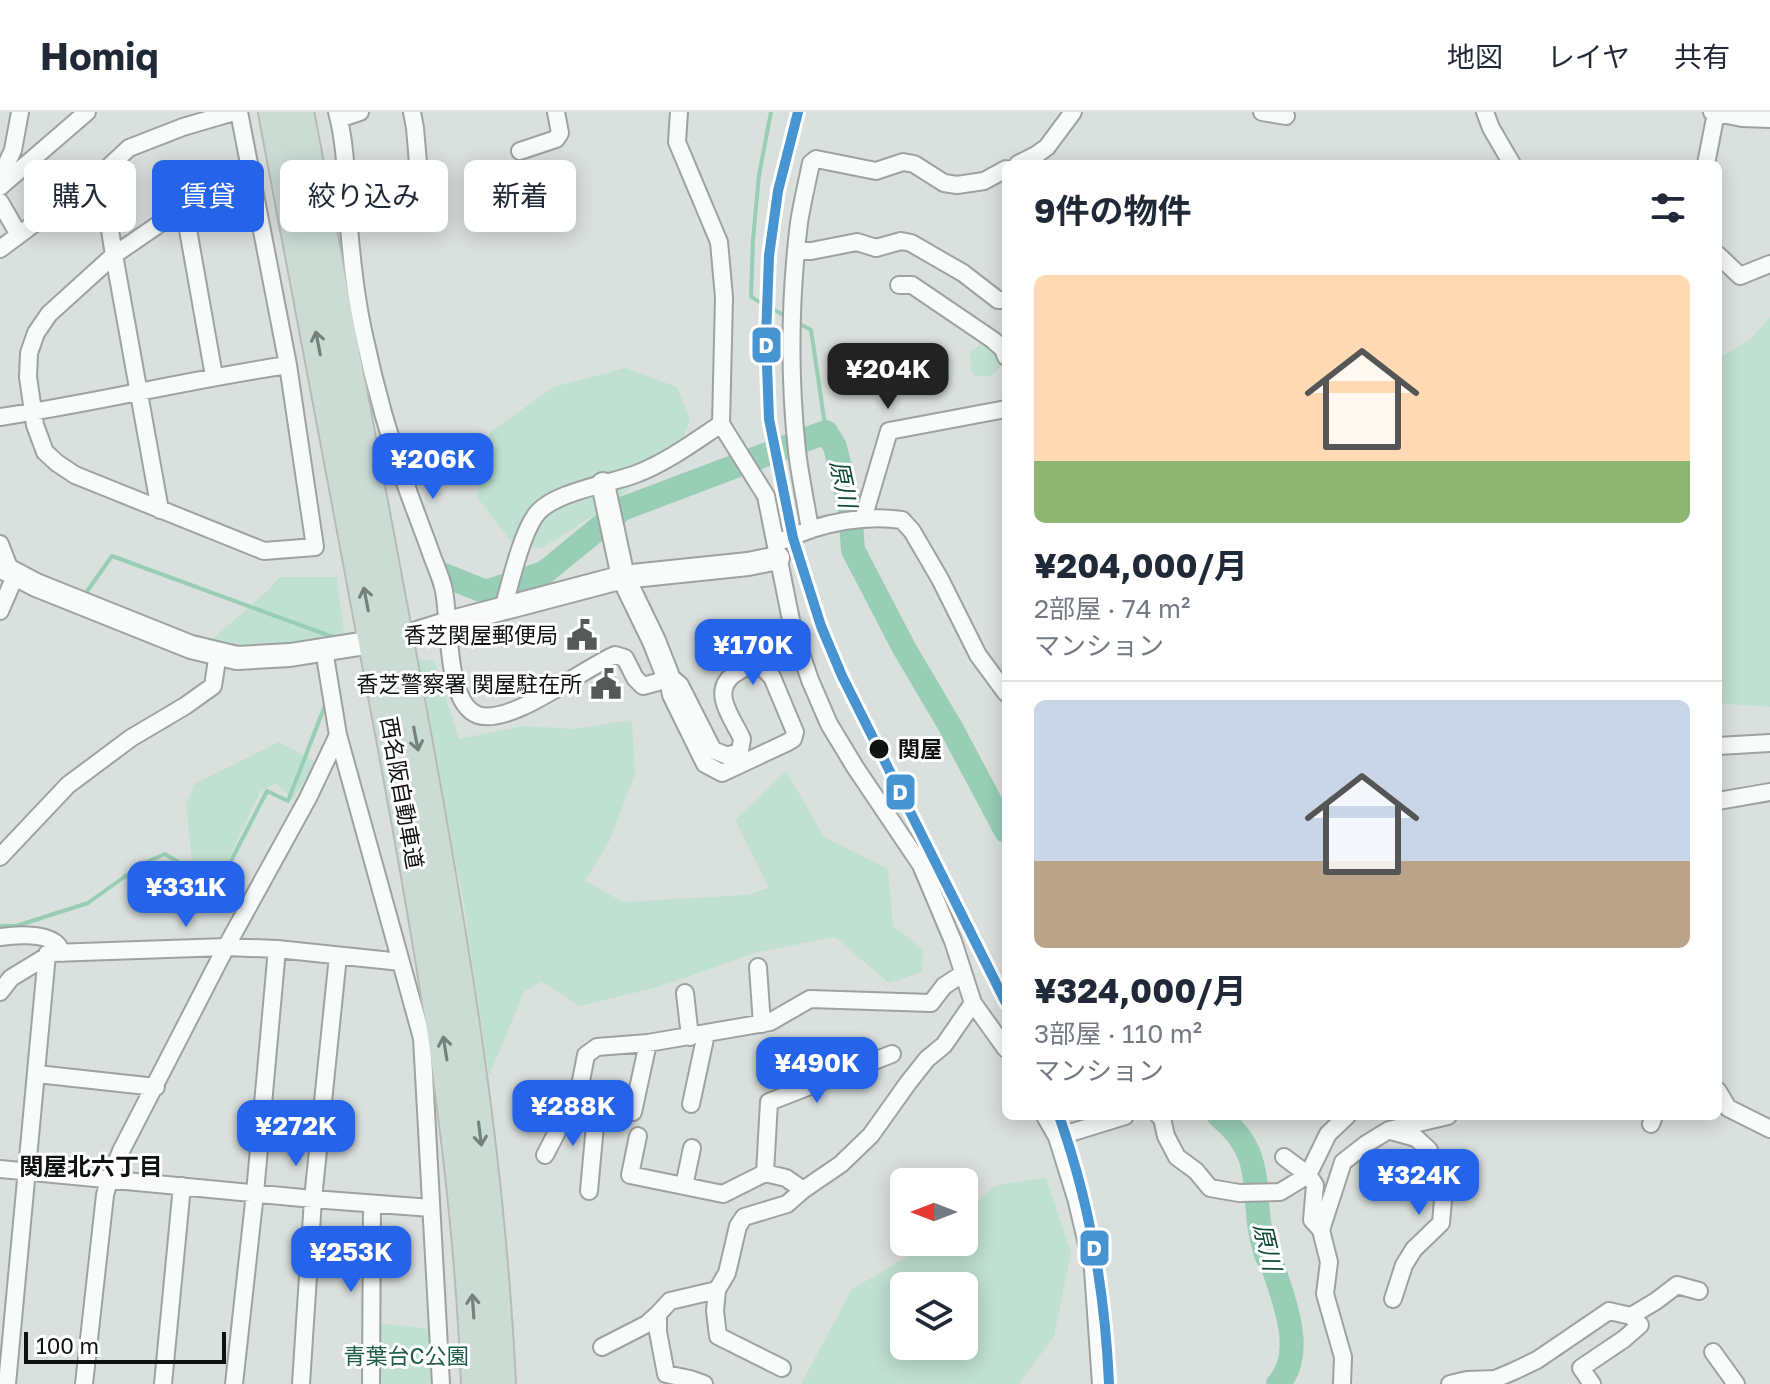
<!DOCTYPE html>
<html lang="ja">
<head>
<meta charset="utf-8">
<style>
  :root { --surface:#fff; --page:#f2f2f3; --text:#1f2937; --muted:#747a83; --line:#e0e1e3; --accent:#2563eb }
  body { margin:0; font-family:"Golos Text","Noto Sans JP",sans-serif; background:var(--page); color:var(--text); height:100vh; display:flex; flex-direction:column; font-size:30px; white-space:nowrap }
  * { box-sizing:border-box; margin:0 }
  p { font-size:26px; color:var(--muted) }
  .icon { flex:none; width:44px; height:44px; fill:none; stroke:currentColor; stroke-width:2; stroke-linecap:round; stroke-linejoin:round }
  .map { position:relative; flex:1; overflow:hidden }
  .details { position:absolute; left:1002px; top:48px; width:720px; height:960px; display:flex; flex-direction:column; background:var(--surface); border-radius:12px; box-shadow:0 4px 20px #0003 }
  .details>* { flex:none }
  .guide { position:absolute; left:24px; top:48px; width:760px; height:72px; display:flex; gap:16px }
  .needle { width:52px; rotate:270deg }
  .controls { position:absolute; left:890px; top:1056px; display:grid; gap:16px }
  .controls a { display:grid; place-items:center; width:88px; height:88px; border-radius:12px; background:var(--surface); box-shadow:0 4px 20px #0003; font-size:40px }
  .scale { position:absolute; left:24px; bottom:20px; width:202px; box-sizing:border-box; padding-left:8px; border:4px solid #0e1210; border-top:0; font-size:22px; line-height:28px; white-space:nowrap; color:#0e1210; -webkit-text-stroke:6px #fff; paint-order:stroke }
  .price { position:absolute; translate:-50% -68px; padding:0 18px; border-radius:16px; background:var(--accent); color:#fff; font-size:26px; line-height:52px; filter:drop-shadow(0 2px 4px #0008) }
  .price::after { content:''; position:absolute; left:50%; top:48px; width:24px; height:18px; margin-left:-12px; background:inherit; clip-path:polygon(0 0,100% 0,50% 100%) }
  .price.active { background:#222; color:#fff }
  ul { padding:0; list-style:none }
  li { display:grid; align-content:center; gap:16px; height:424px; padding:0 32px }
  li+li { border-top:2px solid var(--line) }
  li span { display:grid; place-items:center; height:248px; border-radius:12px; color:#555 }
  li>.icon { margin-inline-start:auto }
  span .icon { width:144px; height:144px; fill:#fffc; stroke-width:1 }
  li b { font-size:34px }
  h2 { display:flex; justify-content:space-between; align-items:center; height:96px; padding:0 32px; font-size:34px }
  .chip { padding:0 28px; border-radius:12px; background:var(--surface); box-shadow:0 4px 20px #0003; font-size:28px; line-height:72px }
  .chip.active { background:var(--accent); color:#fff }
  header { display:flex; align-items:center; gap:48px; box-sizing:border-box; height:112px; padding:0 40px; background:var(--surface); border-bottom:2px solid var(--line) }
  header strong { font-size:38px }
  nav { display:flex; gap:44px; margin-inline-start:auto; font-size:28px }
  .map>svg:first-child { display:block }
</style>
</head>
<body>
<header>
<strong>Homiq</strong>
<nav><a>地図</a><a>レイヤ</a><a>共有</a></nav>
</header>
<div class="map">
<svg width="1770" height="1272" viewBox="0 0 1770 1272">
  <rect width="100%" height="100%" fill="#dae0dd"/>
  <path fill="#c0e0d1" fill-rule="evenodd" d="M1770,205V595L1718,591V247L1751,227Z
    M981,232H986L997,243L1000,255L991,264H975L971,258L970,240Z
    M625,256L677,275L690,307L683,327L613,391L542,436H516L477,385L490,320L554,275Z
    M280,465H337L344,521C307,534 266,536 227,537L214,526L267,479Z
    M416,547L434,549L459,627L522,614L575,617L632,608L635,662L609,730L585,769L623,790L747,783L769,776L735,708L786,659L824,725L888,757L893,814L923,837L922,860L889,871L835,825L758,840L658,875L580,894L541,869L524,880L489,964L463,786Z
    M279,630L316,650L293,688L276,671L260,680L217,772L192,748L186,693L194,672Z
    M1046,1066L1071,1141L1054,1224L1019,1272H801L852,1177L921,1137L929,1130H964V1100L996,1073ZM904,1174H964V1234H904Z
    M379,1211L431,1217L434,1272H378Z"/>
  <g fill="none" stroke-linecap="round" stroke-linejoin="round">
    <path stroke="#98ceb6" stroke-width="4" d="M771,0L759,63L753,127L751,185L789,206
      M796,210L811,218L826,320
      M83,485L112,444L333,525L332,527
      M0,814H16L88,791L142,752L165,742L218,774L267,679L288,689L326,591"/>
    <path stroke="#98ceb6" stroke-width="24" d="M441,462L486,480L544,461L622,397L826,320L835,335L850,396L853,438L904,536L950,614L1006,719
      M1219,1004C1271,1046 1248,1085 1265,1139C1266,1145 1270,1150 1273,1155C1284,1188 1306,1242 1278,1272"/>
    <defs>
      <path id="street" d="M239,0L288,253L315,435L264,439L75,363L57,351L45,340L35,313L28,265L29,241L36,221L49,202L114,143L184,95L254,76
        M337,0C347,37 346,76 349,115C352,151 356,188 364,223C375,275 389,326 407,376C415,399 424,421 432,444C436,455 442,467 444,479C450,507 445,592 478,603C511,614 582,557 615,543L625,546L635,566L643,574L658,570L667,562
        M412,0L415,16L418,51
        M679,0L677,30L719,130L724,185L721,312L766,384L793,518L810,568L829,612L855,655L921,753L953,829L973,891L1006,937
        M1262,0L1286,4
        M1485,0L1491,16L1512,52
        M1712,0L1742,6L1770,7
        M339,7L360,0
        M520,39L556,27L560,21L556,0
        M1018,52L1036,43L1047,35L1073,0
        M1706,52L1716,1
        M101,62L114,143L160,398
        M0,66L13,38L20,0
        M0,75L87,0
        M0,90L19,123
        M184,95L214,264
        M0,137L101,62L129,36L183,15L234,0
        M796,139H811L857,130L876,136L901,129L911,131L963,161L998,188H1006
        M1718,143L1740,164L1770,152
        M899,173H912L993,228L1003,237L1006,245
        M0,305C96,291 191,267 288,253
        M863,407L889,319L1006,297
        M810,418C806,391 800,365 797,339C789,264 790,185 799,111C802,91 807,71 811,51L816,47L876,59L903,50L914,52L944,71L957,73L984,69L1006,57
        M776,431C788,427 800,421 812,417C841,408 873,404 902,408L912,419L940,467L978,543L1006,581
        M0,432L10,458
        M503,497C510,472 521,424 535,404C551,380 610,372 636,362C667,350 694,330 721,312
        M0,499L16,462
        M750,553L762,555L772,565L795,620L793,627L786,631L722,661L705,652L671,583L667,562L680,573L713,638L728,644L740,639L742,627C734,608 710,581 733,563C738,559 745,556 750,553Z
        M338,623L422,926L441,1272
        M1718,634L1770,631
        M1718,689L1770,680
        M0,745L68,673L131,626L185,594L213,574L218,541
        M0,825C14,823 42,821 54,830C58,832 60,837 63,841
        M758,855L762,912
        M0,880L11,866L52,841L226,835L277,837L401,850
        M685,881L690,925
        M37,962L156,975
        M1718,979L1728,996L1770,1017
        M573,989L595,1013L589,1079
        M691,992L706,922
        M633,1000L648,931
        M1045,1004L1057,1025L1076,1086L1093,1157L1101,1272
        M1159,1004L1162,1006L1166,1024L1177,1045L1196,1059L1210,1076L1239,1081L1280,1080L1308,1063L1315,1073L1312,1108L1321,1118
        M1651,1012L1654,1004
        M1391,1019L1416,1026L1429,1038V1055L1439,1073L1443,1088L1441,1111L1414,1137L1404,1153L1393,1187
        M638,1024L630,1063L723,1082L765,1061L786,1066L803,1078
        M1057,1025L1125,1004
        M545,1043L573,989L581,969L586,943L597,935L648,931L770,910L810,887L931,891L944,874L962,862
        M1284,1045L1308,1063L1328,1022L1347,1004
        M0,1057L313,1087L431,1096
        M765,1061L769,990L892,942
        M684,1074L692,1036
        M1631,1204L1656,1189L1677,1173L1699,1179
        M602,1235L647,1212L658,1202
        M1713,1240L1736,1272
        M782,1256L718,1224L715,1199L717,1178L727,1161L738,1114L744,1105L787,1092L803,1078L841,1052L871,1023L908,971L927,947L944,933L973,891
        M7,1272L47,842
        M84,1272L105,1083L109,1068L121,1039L226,835L308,686L338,623L324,538
        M163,1272L182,1074
        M234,1272L255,1081L277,837
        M301,1272L313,1087L338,844
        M371,1272L372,1092
        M704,1272L690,1267L666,1262L658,1220V1202L670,1189L717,1178
        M1342,1272L1343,1245L1325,1182L1329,1150L1321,1118L1343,1050L1366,1032L1389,1018L1448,1004
        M1450,1272L1467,1268L1495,1267L1514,1259L1537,1248L1609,1199L1631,1204L1640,1213L1624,1227L1581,1256L1592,1272"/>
      <path id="secondary" d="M603,372L623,465L654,529L667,562
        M0,454L36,473L191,535L237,546L290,543L366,531
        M414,522L452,510L623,465L748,452L778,446"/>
      <path id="highway" d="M274,0C311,191 346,382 382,573C426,804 468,1036 477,1272
        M298,0C333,178 365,356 399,535C445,781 488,1021 500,1272"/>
    </defs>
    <use href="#street" stroke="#9ea2a0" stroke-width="20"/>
    <use href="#secondary" stroke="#9ea2a0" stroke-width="26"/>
    <use href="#highway" stroke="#b8bbba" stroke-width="34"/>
    <use href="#street" stroke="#f9fafa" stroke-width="16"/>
    <use href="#secondary" stroke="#f9fafa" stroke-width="22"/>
    <use href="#highway" stroke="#cbdcd5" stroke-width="30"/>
    <defs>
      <path id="rail-1" d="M798,0L778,79L769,144L766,226L769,307L793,426L821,514L842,564L1006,891
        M1059,1004C1090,1091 1105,1179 1109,1272"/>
    </defs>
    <use href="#rail-1" stroke="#fff" stroke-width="16"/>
    <use href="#rail-1" stroke="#4694d1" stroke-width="10"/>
  </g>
  <defs><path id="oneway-shaft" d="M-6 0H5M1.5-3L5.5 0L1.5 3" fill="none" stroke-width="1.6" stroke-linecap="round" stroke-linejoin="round" transform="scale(2)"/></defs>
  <g stroke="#76817c">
    <use href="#oneway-shaft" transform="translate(318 231) rotate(-101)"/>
    <use href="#oneway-shaft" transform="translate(366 487) rotate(-101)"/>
    <use href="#oneway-shaft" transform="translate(416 627) rotate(79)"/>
    <use href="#oneway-shaft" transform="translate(445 936) rotate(-99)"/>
    <use href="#oneway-shaft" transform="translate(480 1022) rotate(83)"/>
    <use href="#oneway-shaft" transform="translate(473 1194) rotate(-94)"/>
  </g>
  <defs>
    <symbol id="civic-bare" viewBox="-9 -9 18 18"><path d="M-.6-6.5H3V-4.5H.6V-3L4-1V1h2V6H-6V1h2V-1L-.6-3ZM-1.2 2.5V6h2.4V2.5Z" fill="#555a58" stroke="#fff" stroke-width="2.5" paint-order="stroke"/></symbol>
  </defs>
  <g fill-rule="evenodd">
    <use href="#civic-bare" x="560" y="501" width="44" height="44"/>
    <use href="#civic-bare" x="584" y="550" width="44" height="44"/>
  </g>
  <circle fill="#0e1210" stroke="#fff" stroke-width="3" cx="879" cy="637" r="11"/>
  <g text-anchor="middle" stroke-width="6" stroke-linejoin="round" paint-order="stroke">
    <g font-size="22" fill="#0e1210" stroke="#fff" text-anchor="end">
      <text x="558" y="531">香芝関屋郵便局</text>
      <text x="582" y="580">香芝警察署 関屋駐在所</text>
    </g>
    <g font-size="22" font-weight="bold" fill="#0e1210" stroke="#fff" text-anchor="start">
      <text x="898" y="645">関屋</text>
    </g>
    <g font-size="22" fill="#0e1210" stroke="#fff">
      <text transform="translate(402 681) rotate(80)" y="8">西名阪自動車道</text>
    </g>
    <g font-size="22" fill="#215c44" stroke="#fff">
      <text x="406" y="1252">青葉台C公園</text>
    </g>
    <g font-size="24" font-style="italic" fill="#0e4c36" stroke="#fff">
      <text transform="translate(843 372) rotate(78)" y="8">原川</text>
      <text transform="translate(1267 1135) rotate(77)" y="8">原川</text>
    </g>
    <g font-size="24" font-weight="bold" fill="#0e1210" stroke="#fff">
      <text x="91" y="1063">関屋北六丁目</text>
    </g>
  </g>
  <g stroke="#fff" stroke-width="3">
    <rect x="751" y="214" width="31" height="38" rx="8" fill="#4694d1"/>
    <rect x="885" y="661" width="31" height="38" rx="8" fill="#4694d1"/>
    <rect x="1079" y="1117" width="31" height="38" rx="8" fill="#4694d1"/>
  </g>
  <g font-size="22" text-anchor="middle" font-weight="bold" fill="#fff">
    <text x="766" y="241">D</text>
    <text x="900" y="688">D</text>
    <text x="1094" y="1144">D</text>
  </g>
</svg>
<div class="controls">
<a><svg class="needle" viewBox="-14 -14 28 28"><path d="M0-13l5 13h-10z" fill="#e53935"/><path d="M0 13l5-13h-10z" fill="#747a83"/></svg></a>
<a><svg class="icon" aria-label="layers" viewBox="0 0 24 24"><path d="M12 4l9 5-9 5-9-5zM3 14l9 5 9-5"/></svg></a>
</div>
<div class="scale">100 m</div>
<b class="price active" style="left:888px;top:299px">¥204K</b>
<b class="price" style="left:433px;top:389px">¥206K</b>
<b class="price" style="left:753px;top:575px">¥170K</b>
<b class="price" style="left:186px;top:817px">¥331K</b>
<b class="price" style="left:817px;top:993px">¥490K</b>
<b class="price" style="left:573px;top:1036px">¥288K</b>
<b class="price" style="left:296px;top:1056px">¥272K</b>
<b class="price" style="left:1419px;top:1105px">¥324K</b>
<b class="price" style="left:351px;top:1182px">¥253K</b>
<div class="guide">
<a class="chip">購入</a>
<a class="chip active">賃貸</a>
<a class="chip">絞り込み</a>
<a class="chip">新着</a>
</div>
<section class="details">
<h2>9件の物件<svg class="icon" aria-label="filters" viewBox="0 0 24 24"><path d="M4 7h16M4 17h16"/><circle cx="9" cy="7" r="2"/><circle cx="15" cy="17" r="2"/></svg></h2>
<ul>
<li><span style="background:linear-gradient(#ffd9b3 75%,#8fb573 0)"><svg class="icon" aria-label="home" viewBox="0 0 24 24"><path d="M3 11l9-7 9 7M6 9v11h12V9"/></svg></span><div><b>¥204,000/月</b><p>2部屋 · 74 m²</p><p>マンション</p></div></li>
<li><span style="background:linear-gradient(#c9d6e8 65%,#b9a48a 0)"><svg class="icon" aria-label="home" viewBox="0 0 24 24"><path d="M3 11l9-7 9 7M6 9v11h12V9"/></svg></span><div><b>¥324,000/月</b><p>3部屋 · 110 m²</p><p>マンション</p></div></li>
</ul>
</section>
</div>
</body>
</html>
